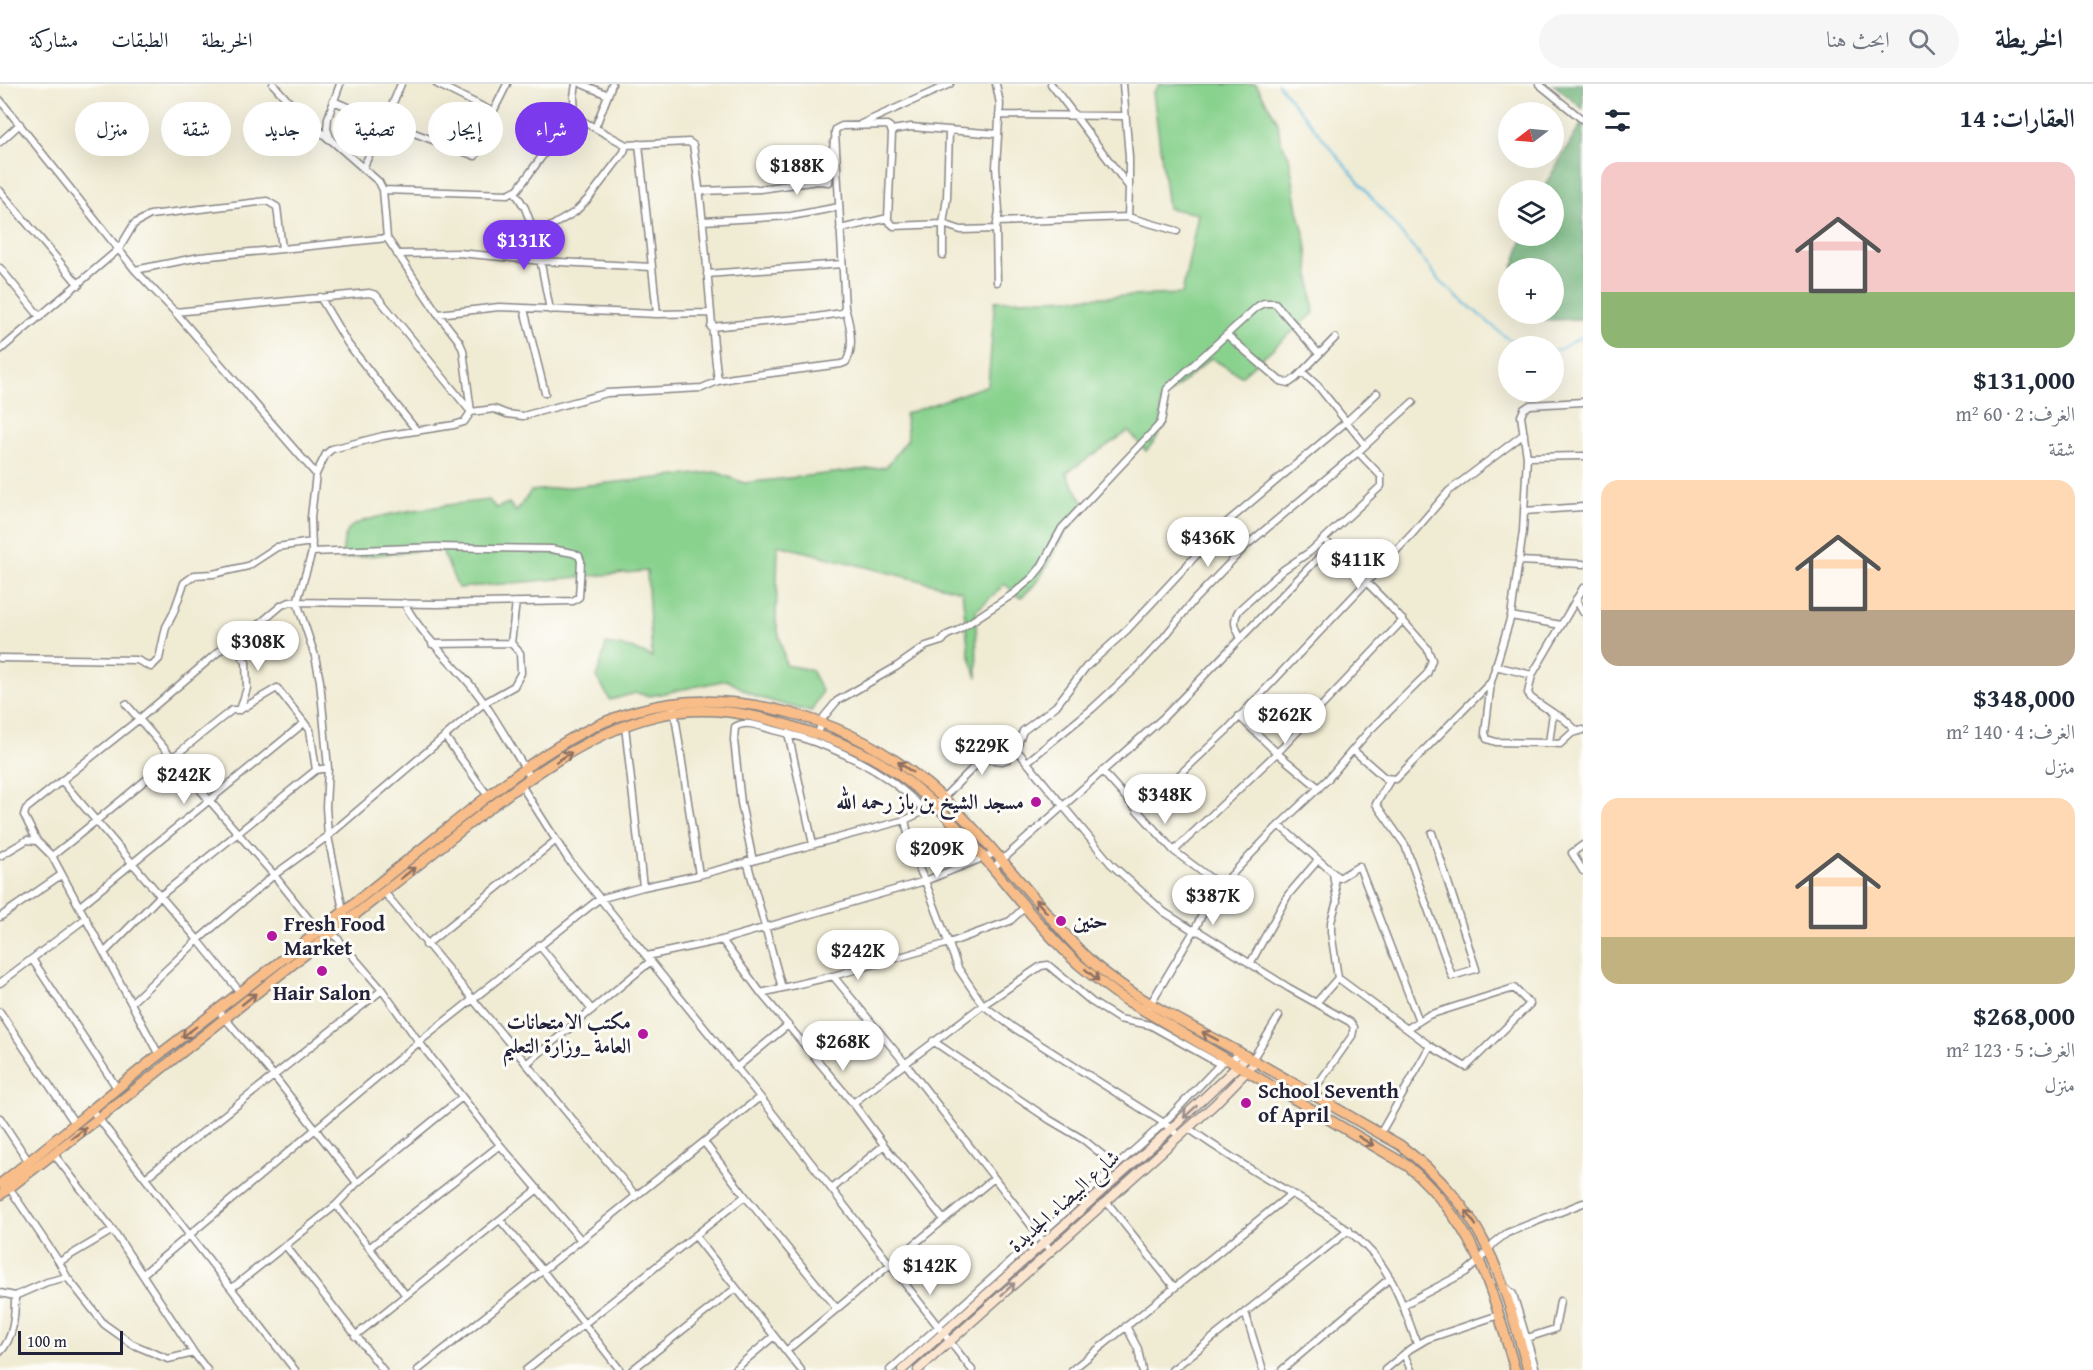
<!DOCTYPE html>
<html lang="ar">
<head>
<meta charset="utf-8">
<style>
  :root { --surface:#fff; --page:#f6f6f7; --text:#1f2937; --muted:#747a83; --line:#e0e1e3; --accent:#7c3aed }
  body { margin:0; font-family:"Gentium Book Plus",Amiri,serif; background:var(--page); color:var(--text); direction:rtl; height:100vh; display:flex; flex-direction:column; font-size:22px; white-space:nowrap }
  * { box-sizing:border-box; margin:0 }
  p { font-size:20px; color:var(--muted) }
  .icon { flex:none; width:33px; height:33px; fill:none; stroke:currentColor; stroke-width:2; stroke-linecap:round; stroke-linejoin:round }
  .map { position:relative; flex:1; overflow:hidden; direction:ltr }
  .side { display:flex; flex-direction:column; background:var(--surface); width:510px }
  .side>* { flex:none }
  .banner { position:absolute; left:18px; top:18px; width:570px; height:54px; direction:rtl; display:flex; gap:12px }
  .needle { width:39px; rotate:254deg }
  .tools { position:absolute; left:1498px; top:18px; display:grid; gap:12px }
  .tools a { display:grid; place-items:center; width:66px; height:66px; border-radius:50%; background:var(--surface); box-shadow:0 6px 24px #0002; font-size:30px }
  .scale { position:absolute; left:18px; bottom:15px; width:105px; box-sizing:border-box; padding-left:6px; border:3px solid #22223b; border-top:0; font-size:16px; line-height:21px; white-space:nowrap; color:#22223b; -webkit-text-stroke:4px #fdfcf7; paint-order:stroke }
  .price { position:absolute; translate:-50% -51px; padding:0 14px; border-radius:21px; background:#fff; color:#222; font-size:20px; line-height:39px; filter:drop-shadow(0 2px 3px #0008) }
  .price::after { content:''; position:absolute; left:50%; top:36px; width:18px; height:14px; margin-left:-9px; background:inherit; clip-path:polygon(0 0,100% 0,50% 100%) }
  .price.current { background:var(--accent); color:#fff }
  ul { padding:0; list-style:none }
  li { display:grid; align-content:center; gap:12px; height:318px; padding:0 18px }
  li span { display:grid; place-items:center; height:186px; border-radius:18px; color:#555 }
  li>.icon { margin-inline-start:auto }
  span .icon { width:108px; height:108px; fill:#fffc; stroke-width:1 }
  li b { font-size:26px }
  h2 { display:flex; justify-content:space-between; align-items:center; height:72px; padding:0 18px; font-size:26px }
  .tag { padding:0 21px; border-radius:27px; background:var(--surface); box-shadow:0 6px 24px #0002; font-size:21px; line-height:54px }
  .tag.current { background:var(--accent); color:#fff }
  header { display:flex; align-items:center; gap:36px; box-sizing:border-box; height:84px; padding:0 30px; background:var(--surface); border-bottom:2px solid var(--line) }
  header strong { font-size:28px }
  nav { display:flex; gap:33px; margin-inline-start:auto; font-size:21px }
  .search { width:420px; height:54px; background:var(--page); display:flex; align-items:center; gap:15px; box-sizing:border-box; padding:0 21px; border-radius:33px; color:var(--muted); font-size:22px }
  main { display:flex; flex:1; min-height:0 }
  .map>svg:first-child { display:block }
</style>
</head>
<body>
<header>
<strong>الخريطة</strong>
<div class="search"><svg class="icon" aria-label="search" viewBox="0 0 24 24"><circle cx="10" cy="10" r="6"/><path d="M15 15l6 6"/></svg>ابحث هنا</div>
<nav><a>الخريطة</a><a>الطبقات</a><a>مشاركة</a></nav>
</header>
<main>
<section class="side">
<h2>العقارات: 14<svg class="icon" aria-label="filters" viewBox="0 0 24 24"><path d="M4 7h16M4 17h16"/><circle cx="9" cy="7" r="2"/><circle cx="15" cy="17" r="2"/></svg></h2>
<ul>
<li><span style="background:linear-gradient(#f6c9c9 70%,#8fb573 0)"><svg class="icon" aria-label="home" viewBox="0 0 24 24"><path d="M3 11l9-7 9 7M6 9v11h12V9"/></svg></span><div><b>$131,000</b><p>الغرف: 2 · 60 m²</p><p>شقة</p></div></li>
<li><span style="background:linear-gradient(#ffd9b3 70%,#b9a48a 0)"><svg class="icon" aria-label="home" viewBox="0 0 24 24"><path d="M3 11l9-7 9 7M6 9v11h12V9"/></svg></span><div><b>$348,000</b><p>الغرف: 4 · 140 m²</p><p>منزل</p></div></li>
<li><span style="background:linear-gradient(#ffd9b3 75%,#c2b280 0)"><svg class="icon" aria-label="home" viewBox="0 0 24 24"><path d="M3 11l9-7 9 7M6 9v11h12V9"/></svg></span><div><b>$268,000</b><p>الغرف: 5 · 123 m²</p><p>منزل</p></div></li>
</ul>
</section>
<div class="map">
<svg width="1583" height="1286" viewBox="0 0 1583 1286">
  <rect width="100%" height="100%" fill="#fdfcf7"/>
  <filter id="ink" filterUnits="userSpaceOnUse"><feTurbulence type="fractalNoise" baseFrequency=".0167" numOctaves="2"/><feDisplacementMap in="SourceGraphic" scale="12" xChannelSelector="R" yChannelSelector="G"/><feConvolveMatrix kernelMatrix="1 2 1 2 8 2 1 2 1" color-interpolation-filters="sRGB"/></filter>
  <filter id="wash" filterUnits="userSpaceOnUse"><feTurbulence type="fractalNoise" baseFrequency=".008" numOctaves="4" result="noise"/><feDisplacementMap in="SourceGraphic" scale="24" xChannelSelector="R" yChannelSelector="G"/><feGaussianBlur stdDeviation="1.35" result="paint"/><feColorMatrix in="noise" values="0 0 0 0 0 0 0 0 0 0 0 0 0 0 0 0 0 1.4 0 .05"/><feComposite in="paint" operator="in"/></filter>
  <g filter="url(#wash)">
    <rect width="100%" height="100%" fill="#f0ebd3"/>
    <path fill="#89d28e" stroke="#567a64" stroke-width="1.5" d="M1160,0H1256L1278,38L1280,56L1289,72L1298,126L1306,157L1314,229L1241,292L1211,274L1161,317C1161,344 1165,346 1146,367L1129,347L1066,389L1085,421C1075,435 1064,449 1056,464C1044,486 1041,498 1020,514L1005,500L976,527L977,594L969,570L962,507L778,461L776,538L786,581L811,586L822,607L811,628L757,613L727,596L650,612L636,609L610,616L597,593L606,560L631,564L652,573L647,487L458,504L441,464L342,475C343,465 343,452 350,444C362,430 466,419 489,416L496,424L509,419L516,428L531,407L716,388L744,399L886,383L908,355L905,330L988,301L995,217L1182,210L1198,130L1168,124L1153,8Z"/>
    <path fill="#6eb479" stroke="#486b5a" stroke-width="1.5" d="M1553,0H1583V25Z
      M1583,37V235L1548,236L1520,230H1554V184H1513L1524,152H1554V106H1542Z"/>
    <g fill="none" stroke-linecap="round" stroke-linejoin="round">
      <path stroke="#61b9de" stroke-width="2" d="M1278,0L1442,199L1508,255L1543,262
        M1554,265L1558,266L1583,252"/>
    </g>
  </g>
  <g filter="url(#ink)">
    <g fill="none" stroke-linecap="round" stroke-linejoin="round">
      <defs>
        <path id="street" d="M273,0L297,27L330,56
          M340,0L328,34L327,45L331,56L379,98L383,106L387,154L438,230L459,257L463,266L471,328L464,338L454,341L383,352L332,365L326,370L316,390L311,433L312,468L297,518L315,572L320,597L328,684L326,723L328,752L344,831
          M582,0L608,11L612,0
          M996,0L1000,20L996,83L999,127L996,145L997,198
          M1051,0L1129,103L1128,133L1177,147
          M1123,0L1129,73V102
          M1539,0L1583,36
          M0,16L135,186L175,228L316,390
          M333,17L385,38L401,0
          M493,28L507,0
          M999,31L1125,32
          M575,34L574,12L576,0
          M861,40L950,0
          M595,44L608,11
          M892,46L911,43L998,50
          M0,58L20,40
          M639,60L657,230
          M363,84L385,38L475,72L493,28L437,0
          M383,106L508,110L518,105L568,37L577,34L626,61L689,58L693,61C706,139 708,218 718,297
          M0,107L79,201
          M701,107L760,105L818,97L829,98L834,57
          M515,108L525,124L536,153
          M886,135L894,142L943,140L961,146L996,145
          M703,137L791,132L839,123
          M997,138L1128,133
          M397,170L459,169L542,177L651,183
          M943,171V140L947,114L949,47
          M0,184L40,233
          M135,186L200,173L282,165
          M707,190L842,180
          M320,213L348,260L417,347
          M524,225L545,309
          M550,226L536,154L538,150L575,128L589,114L624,68L626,61
          M175,228L369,209L376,211L471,328L494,325L507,330L523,332L607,309L702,304L718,297L733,294L841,280L846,278C855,263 850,240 845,224
          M438,230L499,223L657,230L710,229
          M711,243L816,233L842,229L845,224L835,48L836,45L842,42L887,41L890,43L892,49L888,134L840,145
          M1227,251L1280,297L1289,299L1296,294L1335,254
          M0,266L119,165L134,140L150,131L267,117L277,123L282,165L387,154
          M1302,288L1318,302L1365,361
          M1583,318L1530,321L1524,325L1521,332L1527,373L1523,447L1511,532L1491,598L1485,649L1487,655L1496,658L1549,659L1553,629L1531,614L1528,609L1532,591L1583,504
          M1527,373L1583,372
          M1524,427L1583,423
          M1519,477L1583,480
          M1576,515L1583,528
          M404,519C421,550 446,572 468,598C493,627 510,662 531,694
          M1511,532L1561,541
          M1241,554C1235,543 1232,537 1239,526L1283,486L1311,467L1381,402V392L1358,368
          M230,558L246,578L247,604L240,626
          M432,560L511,559L516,518
          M0,574L137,576L151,583L159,575L166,543L173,530L184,499L195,491L213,490L248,482L277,463L312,458
          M1495,582L1532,591
          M126,620L274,791L320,849
          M674,625L699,791
          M1553,629L1563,634L1577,647
          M1239,632L1277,669L1319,704
          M625,642L643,803
          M788,649L813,760
          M818,650L823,634L837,617L896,583L926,562L942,557L947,551L957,547L1013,510L1032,494L1041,483L1062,444L1158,342L1161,338L1167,305L1258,222L1264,219H1275L1319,270
          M446,654L488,712
          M1549,659L1560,660L1572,649L1583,646
          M1016,665L1111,780L1164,828L1194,847L1200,848L1289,904L1350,938L1354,943L1352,952L1311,1010
          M1353,666L1385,694L1396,695L1491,598
          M1027,678L1093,624L1136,584L1162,556L1194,516L1248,460L1358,368L1413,318
          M1102,687L1174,767L1221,802
          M1390,696L1376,720L1405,761L1452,892L1476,885L1432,749
          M63,698L198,856L240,908
          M521,701L568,775L760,1013L972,1286
          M1137,727L1173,697L1227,646L1412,450L1449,407L1524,350
          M905,736L913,772L925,797L958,884L983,921L1014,944L1164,1039L1179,1052
          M1279,741L1339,794L1359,782L1419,937
          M1583,761L1572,769L1583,787
          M1174,767L1282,664L1403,536
          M0,772L27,756L37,757
          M52,772C113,725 171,673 232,626H240L277,604L310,646L316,686
          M747,777L782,904
          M753,777L741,719L734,656L735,643C745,636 759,642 770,645C829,659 884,683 926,728
          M994,783L1163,634L1330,462
          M1333,789L1337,817L1331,838V848L1338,894
          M384,808L636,1112
          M80,822L304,639
          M0,833L61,791
          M332,848L382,906L419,958L500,1061L581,1156
          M722,856L761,909L853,1019L884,1061L944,1136
          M426,861L555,757
          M539,861L592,926
          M105,868L160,812L316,686L328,684
          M647,872L722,856L925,797L995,769
          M32,875L117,1004
          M1250,880L1288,811L1318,776
          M833,892L905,979L1051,1167
          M0,899L86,834
          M761,909L833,892L949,859L1010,837L1026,822
          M132,918L198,856L274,791L328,752L484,619L514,602L521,589L520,569L511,559
          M1316,919L1338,894L1430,962L1380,1050
          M1149,922L1194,847L1208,819L1221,802L1275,745L1327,696L1369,647L1427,590L1432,576L1427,564L1388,520L1324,455
          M218,926L274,992L357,1099
          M0,928L74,1038
          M1408,944L1429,931L1514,904L1530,920L1466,983L1430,962
          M933,957L1050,1036L1084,1056L1116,1082
          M159,971L52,772L37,757L24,731L26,725L138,636L230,558L251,547L282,521L290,518L436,520L573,517L579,513L581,477L579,472L573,469L551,465L436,463L312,468
          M1252,976L1279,932
          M526,980L651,877
          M736,984L788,941
          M853,1019L983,921L1041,882L1048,881L1092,918L1119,935L1150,941L1216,978L1231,977L1240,969
          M91,1025L295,1286
          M0,1034L29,1078
          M1188,1044C1221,1067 1254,1088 1289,1108C1320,1127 1348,1142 1373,1170C1395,1195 1406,1229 1417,1260
          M704,1058L745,1112L837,1225
          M53,1069L113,1146L194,1269L207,1286
          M145,1094L382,906
          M8,1102L59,1178L67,1193L104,1240L132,1260L168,1275L194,1269
          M832,1105L884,1061
          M1106,1117L1174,1203
          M336,1121L405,1210
          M501,1137L543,1187L620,1286
          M696,1153L801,1286
          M285,1161L383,1286
          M370,1163L500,1061
          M59,1178L113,1146
          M143,1190L419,958L599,815L643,803L699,791L905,736L935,722L979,678L985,675L1002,677L1008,675L1016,665L1023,647L1056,622L1086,583L1127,546L1226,439L1346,338L1377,309
          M1504,1202L1513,1210L1536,1286
          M232,1204L336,1121L357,1099L462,1013
          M0,1209L15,1212C15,1231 14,1254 0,1268
          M15,1212L47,1198L67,1193
          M1403,1221L1466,1188L1480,1176L1494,1159L1507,1149L1583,1119
          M1245,1228L1263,1286
          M1126,1242L1138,1265L1142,1286
          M355,1252L538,1105
          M1527,1254L1555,1245L1560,1217
          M786,1267L994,1094
          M1404,1270L1411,1286
          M418,1286L760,1013
          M526,1286L745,1112
          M632,1286L736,1204
          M734,1286L774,1252
          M890,1286L1164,1039L1221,979
          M1072,1286L1291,1110
          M1172,1286L1349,1146
          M1282,1286L1390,1194
          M1385,1286L1410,1265L1427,1255L1499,1231"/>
        <path id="secondary" d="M902,1286L1171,1045L1247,973
          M918,1286L1214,1021L1256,978"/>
        <path id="primary" d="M0,1100C55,1058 106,1012 160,970C221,923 283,876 343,828C379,799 414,771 450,742C507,697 568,645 639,626C722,603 822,628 893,675C951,712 995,768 1039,820C1059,843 1079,869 1104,888C1144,920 1192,942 1237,967C1291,997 1345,1030 1400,1061C1485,1126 1501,1188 1528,1286
          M0,1111C133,1009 263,903 394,800C469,742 563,654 656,632C706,620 752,629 800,645C824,652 848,661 871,673C958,721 1006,812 1077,879C1091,891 1106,902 1121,913L1408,1082C1477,1142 1491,1203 1515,1286"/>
      </defs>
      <use href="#street" stroke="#898687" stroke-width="9"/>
      <use href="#secondary" stroke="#898687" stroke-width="11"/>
      <use href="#primary" stroke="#898687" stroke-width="12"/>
      <use href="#street" stroke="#fff" stroke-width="6"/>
      <use href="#secondary" stroke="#fce5cf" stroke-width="8"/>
      <use href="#primary" stroke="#f8bd88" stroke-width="9"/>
    </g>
    <defs><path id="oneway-shaft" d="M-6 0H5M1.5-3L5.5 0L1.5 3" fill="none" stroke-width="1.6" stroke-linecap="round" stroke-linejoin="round" transform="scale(1.5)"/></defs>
    <g stroke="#8d7062">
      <use href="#oneway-shaft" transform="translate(564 673) rotate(-31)"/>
      <use href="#oneway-shaft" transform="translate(905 683) rotate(-144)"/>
      <use href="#oneway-shaft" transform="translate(408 789) rotate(-38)"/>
      <use href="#oneway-shaft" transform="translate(1041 822) rotate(-131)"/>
      <use href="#oneway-shaft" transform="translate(1092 891) rotate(41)"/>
      <use href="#oneway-shaft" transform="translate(249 915) rotate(-39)"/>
      <use href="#oneway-shaft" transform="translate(189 948) rotate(143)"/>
      <use href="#oneway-shaft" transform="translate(1210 952) rotate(-152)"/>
      <use href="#oneway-shaft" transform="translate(79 1049) rotate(-37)"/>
      <use href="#oneway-shaft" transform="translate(1366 1057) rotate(31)"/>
      <use href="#oneway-shaft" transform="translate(1471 1134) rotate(-124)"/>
    </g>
    <g stroke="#9a8d8c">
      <use href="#oneway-shaft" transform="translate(1190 1028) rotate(137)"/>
      <use href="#oneway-shaft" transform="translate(1008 1205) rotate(-42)"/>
    </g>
  </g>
  <g fill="#b5179e" stroke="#fdfcf7" stroke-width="2">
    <circle cx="1036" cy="718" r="6"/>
    <circle cx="1061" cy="837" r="6"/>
    <circle cx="272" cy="852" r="6"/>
    <circle cx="322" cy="887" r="6"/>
    <circle cx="643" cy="950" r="6"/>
    <circle cx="1246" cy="1019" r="6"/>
  </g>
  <g text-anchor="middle" stroke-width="6" stroke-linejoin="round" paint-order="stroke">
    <g font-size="21" font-weight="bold" fill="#22223b" stroke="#fdfcf7" text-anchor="start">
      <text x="1024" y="725" text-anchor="end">مسجد الشيخ بن باز رحمه الله</text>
      <text x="1073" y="844">حنين</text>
      <text x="284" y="847">Fresh Food<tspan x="284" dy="24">Market</tspan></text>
      <text x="322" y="916" text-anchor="middle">Hair Salon</text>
      <text x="631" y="945" text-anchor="end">مكتب الامتحانات<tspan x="631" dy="24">العامة _وزارة التعليم</tspan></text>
      <text x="1258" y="1014">School Seventh<tspan x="1258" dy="24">of April</tspan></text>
    </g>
    <g font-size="21" fill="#22223b" stroke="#fdfcf7">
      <text transform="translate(1064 1117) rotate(-42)" y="7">شارع البيضاء الجديدة</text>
    </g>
  </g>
</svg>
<div class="tools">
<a><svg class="needle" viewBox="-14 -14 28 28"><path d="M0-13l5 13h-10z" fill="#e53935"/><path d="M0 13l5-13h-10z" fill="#747a83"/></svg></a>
<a><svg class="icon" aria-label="layers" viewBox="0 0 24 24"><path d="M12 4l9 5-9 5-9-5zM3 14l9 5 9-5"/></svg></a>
<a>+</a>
<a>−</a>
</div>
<div class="scale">100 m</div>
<b class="price" style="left:797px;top:112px">$188K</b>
<b class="price current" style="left:524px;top:187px">$131K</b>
<b class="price" style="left:1208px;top:484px">$436K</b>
<b class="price" style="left:1358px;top:506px">$411K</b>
<b class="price" style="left:258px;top:588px">$308K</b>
<b class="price" style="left:1285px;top:661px">$262K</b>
<b class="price" style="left:982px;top:692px">$229K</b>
<b class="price" style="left:184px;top:721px">$242K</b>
<b class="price" style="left:1165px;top:741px">$348K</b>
<b class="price" style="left:937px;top:795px">$209K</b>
<b class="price" style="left:1213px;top:842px">$387K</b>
<b class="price" style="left:858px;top:897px">$242K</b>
<b class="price" style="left:843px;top:988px">$268K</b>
<b class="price" style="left:930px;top:1212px">$142K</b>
<div class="banner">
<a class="tag current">شراء</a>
<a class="tag">إيجار</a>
<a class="tag">تصفية</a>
<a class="tag">جديد</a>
<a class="tag">شقة</a>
<a class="tag">منزل</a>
</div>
</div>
</main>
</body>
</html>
